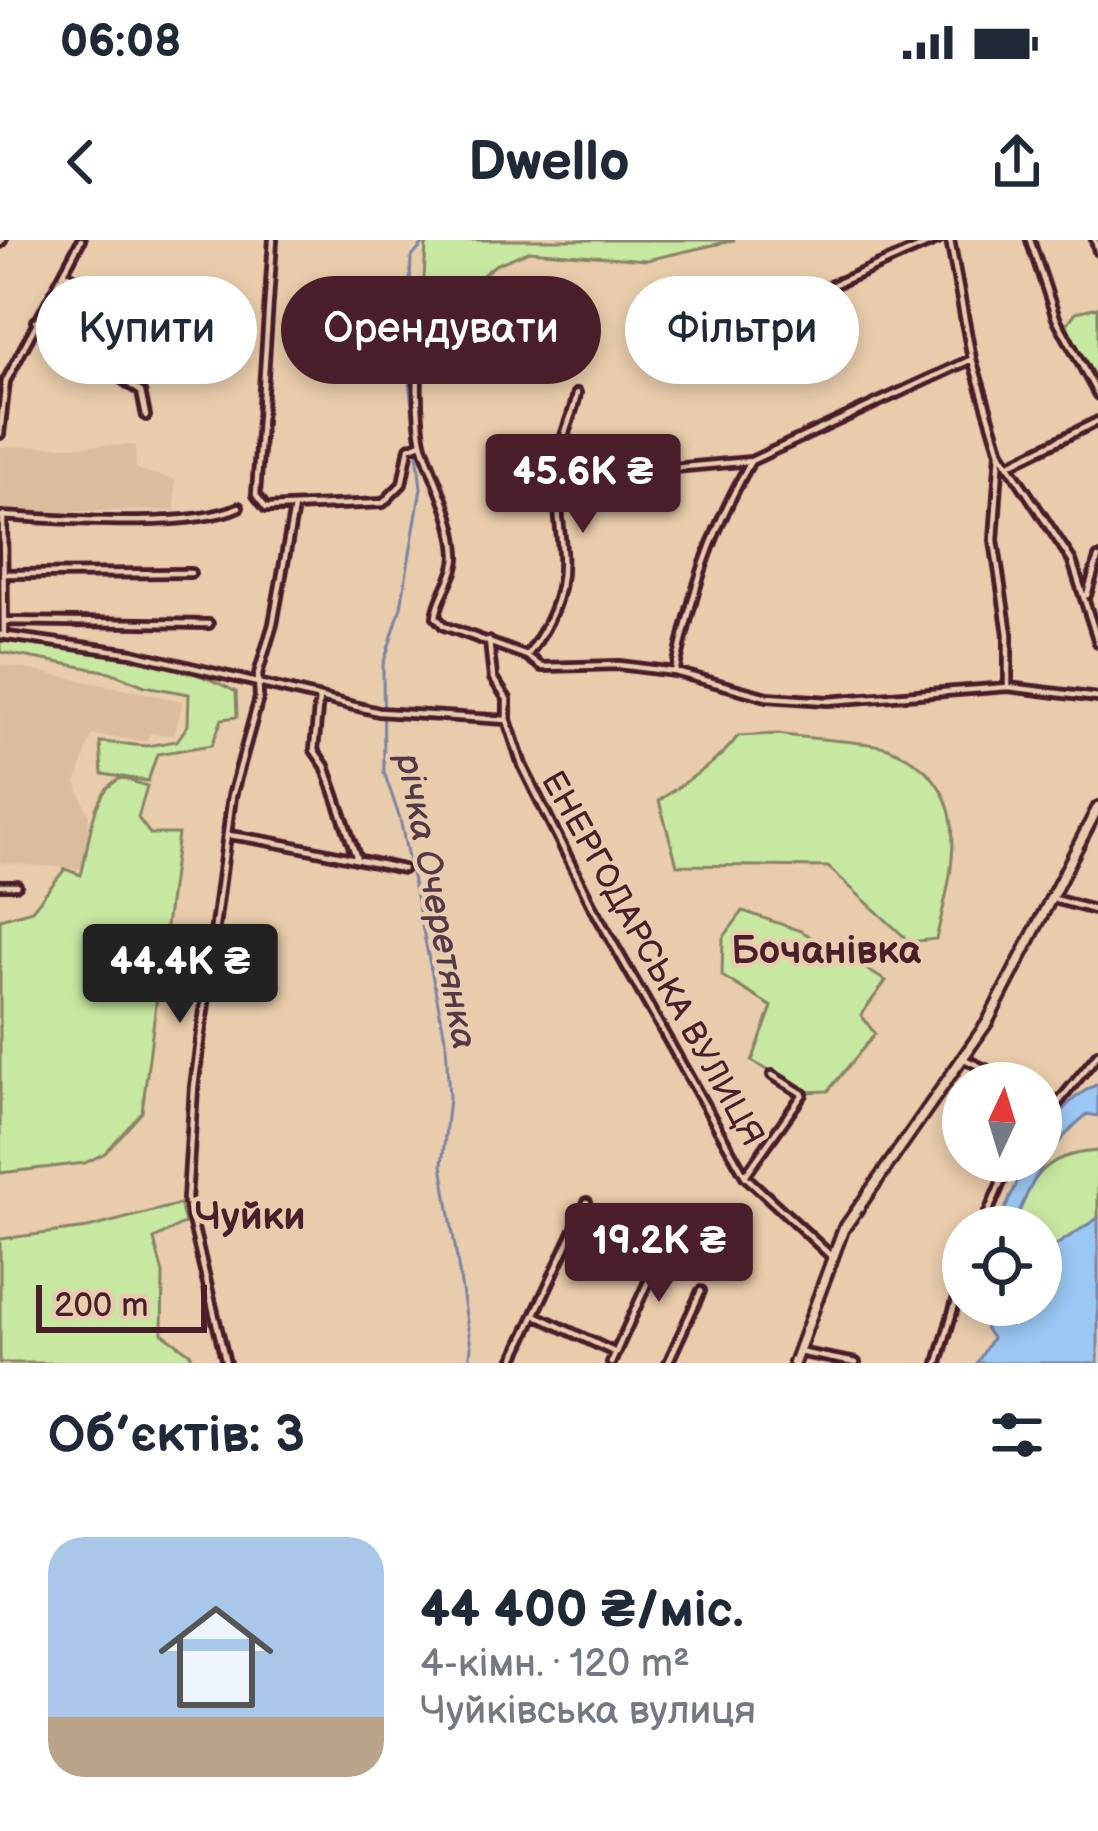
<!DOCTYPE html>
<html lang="uk">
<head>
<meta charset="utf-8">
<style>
  :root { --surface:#fff; --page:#f6f6f7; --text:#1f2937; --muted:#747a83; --line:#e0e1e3; --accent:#4a1f2b }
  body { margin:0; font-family:"Balsamiq Sans",sans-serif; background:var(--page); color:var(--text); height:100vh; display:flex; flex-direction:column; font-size:45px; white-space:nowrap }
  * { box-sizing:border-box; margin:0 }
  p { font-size:39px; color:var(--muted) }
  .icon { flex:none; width:66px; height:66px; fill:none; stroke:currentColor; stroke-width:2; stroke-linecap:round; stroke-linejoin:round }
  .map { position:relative; height:1123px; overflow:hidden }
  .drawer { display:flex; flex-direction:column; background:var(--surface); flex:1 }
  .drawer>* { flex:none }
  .hud { position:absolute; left:36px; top:36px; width:1026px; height:108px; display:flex; gap:24px }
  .needle { width:78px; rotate:4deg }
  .tools { position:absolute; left:942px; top:822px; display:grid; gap:24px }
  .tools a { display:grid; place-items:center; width:120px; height:120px; border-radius:50%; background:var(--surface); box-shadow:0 6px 18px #0003; font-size:60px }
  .scale { position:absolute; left:36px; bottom:30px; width:171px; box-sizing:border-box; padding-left:12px; border:6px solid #4a1f2b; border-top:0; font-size:33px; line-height:42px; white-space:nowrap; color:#4a1f2b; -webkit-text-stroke:9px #e7ccae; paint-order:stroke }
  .price { position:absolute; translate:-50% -102px; padding:0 27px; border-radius:12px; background:var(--accent); color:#fff; font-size:39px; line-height:78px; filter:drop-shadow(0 3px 6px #0008) }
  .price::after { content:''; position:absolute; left:50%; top:72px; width:36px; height:27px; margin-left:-18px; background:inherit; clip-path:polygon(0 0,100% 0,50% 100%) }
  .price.on { background:#222; color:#fff }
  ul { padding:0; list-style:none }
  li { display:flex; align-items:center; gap:36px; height:300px; padding:0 48px }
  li+li { border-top:3px solid var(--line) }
  li span { display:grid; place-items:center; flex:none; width:336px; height:240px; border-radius:36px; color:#555 }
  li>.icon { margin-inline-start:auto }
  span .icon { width:144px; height:144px; fill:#fffc; stroke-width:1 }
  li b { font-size:51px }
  h2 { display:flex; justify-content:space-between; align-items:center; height:144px; padding:0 48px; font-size:51px }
  .pill { padding:0 42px; border-radius:54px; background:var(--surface); box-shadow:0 6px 18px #0003; font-size:42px; line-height:108px }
  .pill.on { background:var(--accent); color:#fff }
  .status { display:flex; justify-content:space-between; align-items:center; height:84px; padding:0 60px; background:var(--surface); direction:ltr }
  .status svg { height:33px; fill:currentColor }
  header { display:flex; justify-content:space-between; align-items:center; height:156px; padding:0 48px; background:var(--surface); font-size:54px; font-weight:700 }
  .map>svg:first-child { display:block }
</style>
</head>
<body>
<div class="status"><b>06:08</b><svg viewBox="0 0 49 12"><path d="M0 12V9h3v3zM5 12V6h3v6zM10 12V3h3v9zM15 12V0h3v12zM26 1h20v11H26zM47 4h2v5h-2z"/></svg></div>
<header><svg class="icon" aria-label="back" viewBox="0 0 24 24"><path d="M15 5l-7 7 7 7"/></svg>Dwello<svg class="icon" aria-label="share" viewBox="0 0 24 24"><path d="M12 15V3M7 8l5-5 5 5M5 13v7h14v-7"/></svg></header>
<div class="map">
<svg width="1098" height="1123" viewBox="0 0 1098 1123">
  <rect width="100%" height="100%" fill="#e8ccab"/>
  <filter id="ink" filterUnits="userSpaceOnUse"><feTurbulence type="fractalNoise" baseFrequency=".00833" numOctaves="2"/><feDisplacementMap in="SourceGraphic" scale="24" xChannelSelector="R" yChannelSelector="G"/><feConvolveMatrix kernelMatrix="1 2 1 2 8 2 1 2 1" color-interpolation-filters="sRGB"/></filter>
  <g filter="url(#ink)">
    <path fill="#dbbd9d" d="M135,205L136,229L175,240V270L0,272V207Z
      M0,424L183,461L174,496L150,493L147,501L92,495L76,543L89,575L85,629L0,623Z"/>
    <path fill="#c7e8a1" stroke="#888466" stroke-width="3" d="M431,0H735L647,20L529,11L495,25L439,70L423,55L426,6Z
      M1098,67V152L1080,124L1067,84L1076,72Z
      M0,401C77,407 169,415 236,452L237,477L222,479L212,505L157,514L148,541L102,534L100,502L147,506L177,501L188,485L189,454L145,446L110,432L0,412Z
      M778,494C804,499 869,501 888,508C979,543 953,627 936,699L910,702L828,627L677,625L659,561C687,539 717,525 738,496Z
      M122,538L147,546L138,578L150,594H178L142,872L105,913L85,923L0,933V679L32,670L65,629L81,635C90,605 90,549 122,538Z
      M743,671L801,691L886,741L861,775L875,794L828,851L804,852L752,821L772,767L722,736L723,698Z
      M1098,911V978L1041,1015V987H1013C1031,938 1041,915 1098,911Z
      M180,964L185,983L154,999L163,1034L162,1093L191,1114V1123H0V999L88,988Z"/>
    <path fill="#9ac7f4" stroke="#7a84a4" stroke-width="3" d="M1098,844V876L1087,874C1050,905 1030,943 1013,987H997L1025,925L1041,921C1041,889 1069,856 1098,844Z
      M1098,978V1123H977L992,1098L985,1088L988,1073L981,1065H1041V1015Z"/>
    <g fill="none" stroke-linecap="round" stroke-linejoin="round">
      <path stroke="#7a84a4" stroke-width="3" d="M427,0L411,18L407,122L421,248L401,367L383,425L384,532L400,579L446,802L449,858L442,925L471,1107L469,1123"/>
      <defs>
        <path id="minor" d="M273,0L256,255L266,268L383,263L402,244L409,208L421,203
          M950,0L972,119L1000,212L994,300L1008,394V447
          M1030,0L1056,78L1098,155
          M1095,0L1098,11
          M0,3L2,0
          M67,34L142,81L179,88
          M658,65C744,98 857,32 938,0
          M36,81L141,152L146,176
          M429,86C414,104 416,182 423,206C434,241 454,276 456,314C457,335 438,355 436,377L444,386L527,416L542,427L619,425L675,432L767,457L828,461L1008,447L1098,458
          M0,194L6,141L81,0
          M1000,212L1072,321L1098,402
          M1010,224L1098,181
          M561,231L586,241L613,242L662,229L751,221L972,119
          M0,276C58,279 191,290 239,267
          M3,276L4,395
          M3,334L191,333
          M1087,355L1098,318
          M4,381L209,384
          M0,395L132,413L379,472L507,480
          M489,401L493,438L507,459V480L522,525L592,666L745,936L831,1016
          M527,416C592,329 544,293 561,207C565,189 574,172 577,153
          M675,432C693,350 709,295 751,221
          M319,458L314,510L325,526L357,619
          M228,595C288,603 344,617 403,629
          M0,645H17
          M1054,659L1098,671
          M964,819L1016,843
          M1041,854L1058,862
          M1041,884L1098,814
          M745,936L803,854L772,835
          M982,987L1010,921
          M535,1075L616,1113
          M798,1112L856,1123
          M226,1123L187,959L194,847L232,556L259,458L258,434L273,384L294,268
          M512,1123L587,962
          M611,1123L671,991
          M668,1123L701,1051
          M938,1123L963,1036"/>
        <path id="secondary" d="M794,1123L843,990L987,783L1098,567"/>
      </defs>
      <use href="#minor" stroke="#4a1f2b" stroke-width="14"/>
      <use href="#secondary" stroke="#4a1f2b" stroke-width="16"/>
      <use href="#minor" stroke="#e7ccae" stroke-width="4.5"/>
      <use href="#secondary" stroke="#e7ccae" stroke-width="8"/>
    </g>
  </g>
  <g text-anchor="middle" stroke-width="9" stroke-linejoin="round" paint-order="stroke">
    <g font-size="33" fill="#4a1f2b" stroke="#e7ccae">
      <text transform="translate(654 718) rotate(61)" y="12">ЕНЕРГОДАРСЬКА ВУЛИЦЯ</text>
    </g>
    <g font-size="36" font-style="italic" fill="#563849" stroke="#e7ccae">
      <text transform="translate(438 661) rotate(79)" y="13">річка Очеретянка</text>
    </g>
    <g font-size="39" font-weight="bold" fill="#4a1f2b" stroke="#e7ccae">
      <text x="826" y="723">Бочанівка</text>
      <text x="250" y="989">Чуйки</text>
    </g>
  </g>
</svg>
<div class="tools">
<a><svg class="needle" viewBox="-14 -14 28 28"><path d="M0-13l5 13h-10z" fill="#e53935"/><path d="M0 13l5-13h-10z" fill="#747a83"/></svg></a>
<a><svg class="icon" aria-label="locate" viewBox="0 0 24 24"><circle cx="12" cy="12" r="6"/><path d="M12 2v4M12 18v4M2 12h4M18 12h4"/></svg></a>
</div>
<div class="scale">200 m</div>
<b class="price" style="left:583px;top:296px">45.6K ₴</b>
<b class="price on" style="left:180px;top:786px">44.4K ₴</b>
<b class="price" style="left:659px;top:1065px">19.2K ₴</b>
<div class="hud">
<a class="pill">Купити</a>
<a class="pill on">Орендувати</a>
<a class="pill">Фільтри</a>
</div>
</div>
<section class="drawer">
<h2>Об’єктів: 3<svg class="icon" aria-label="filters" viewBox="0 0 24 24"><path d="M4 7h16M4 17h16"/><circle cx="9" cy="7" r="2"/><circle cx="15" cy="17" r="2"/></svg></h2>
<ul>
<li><span style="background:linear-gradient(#a9c7e8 75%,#b9a48a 0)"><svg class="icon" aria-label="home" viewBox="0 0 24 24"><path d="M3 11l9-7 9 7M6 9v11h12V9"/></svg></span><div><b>44 400 ₴/міс.</b><p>4-кімн. · 120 m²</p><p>Чуйківська вулиця</p></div></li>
</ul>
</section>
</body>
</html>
